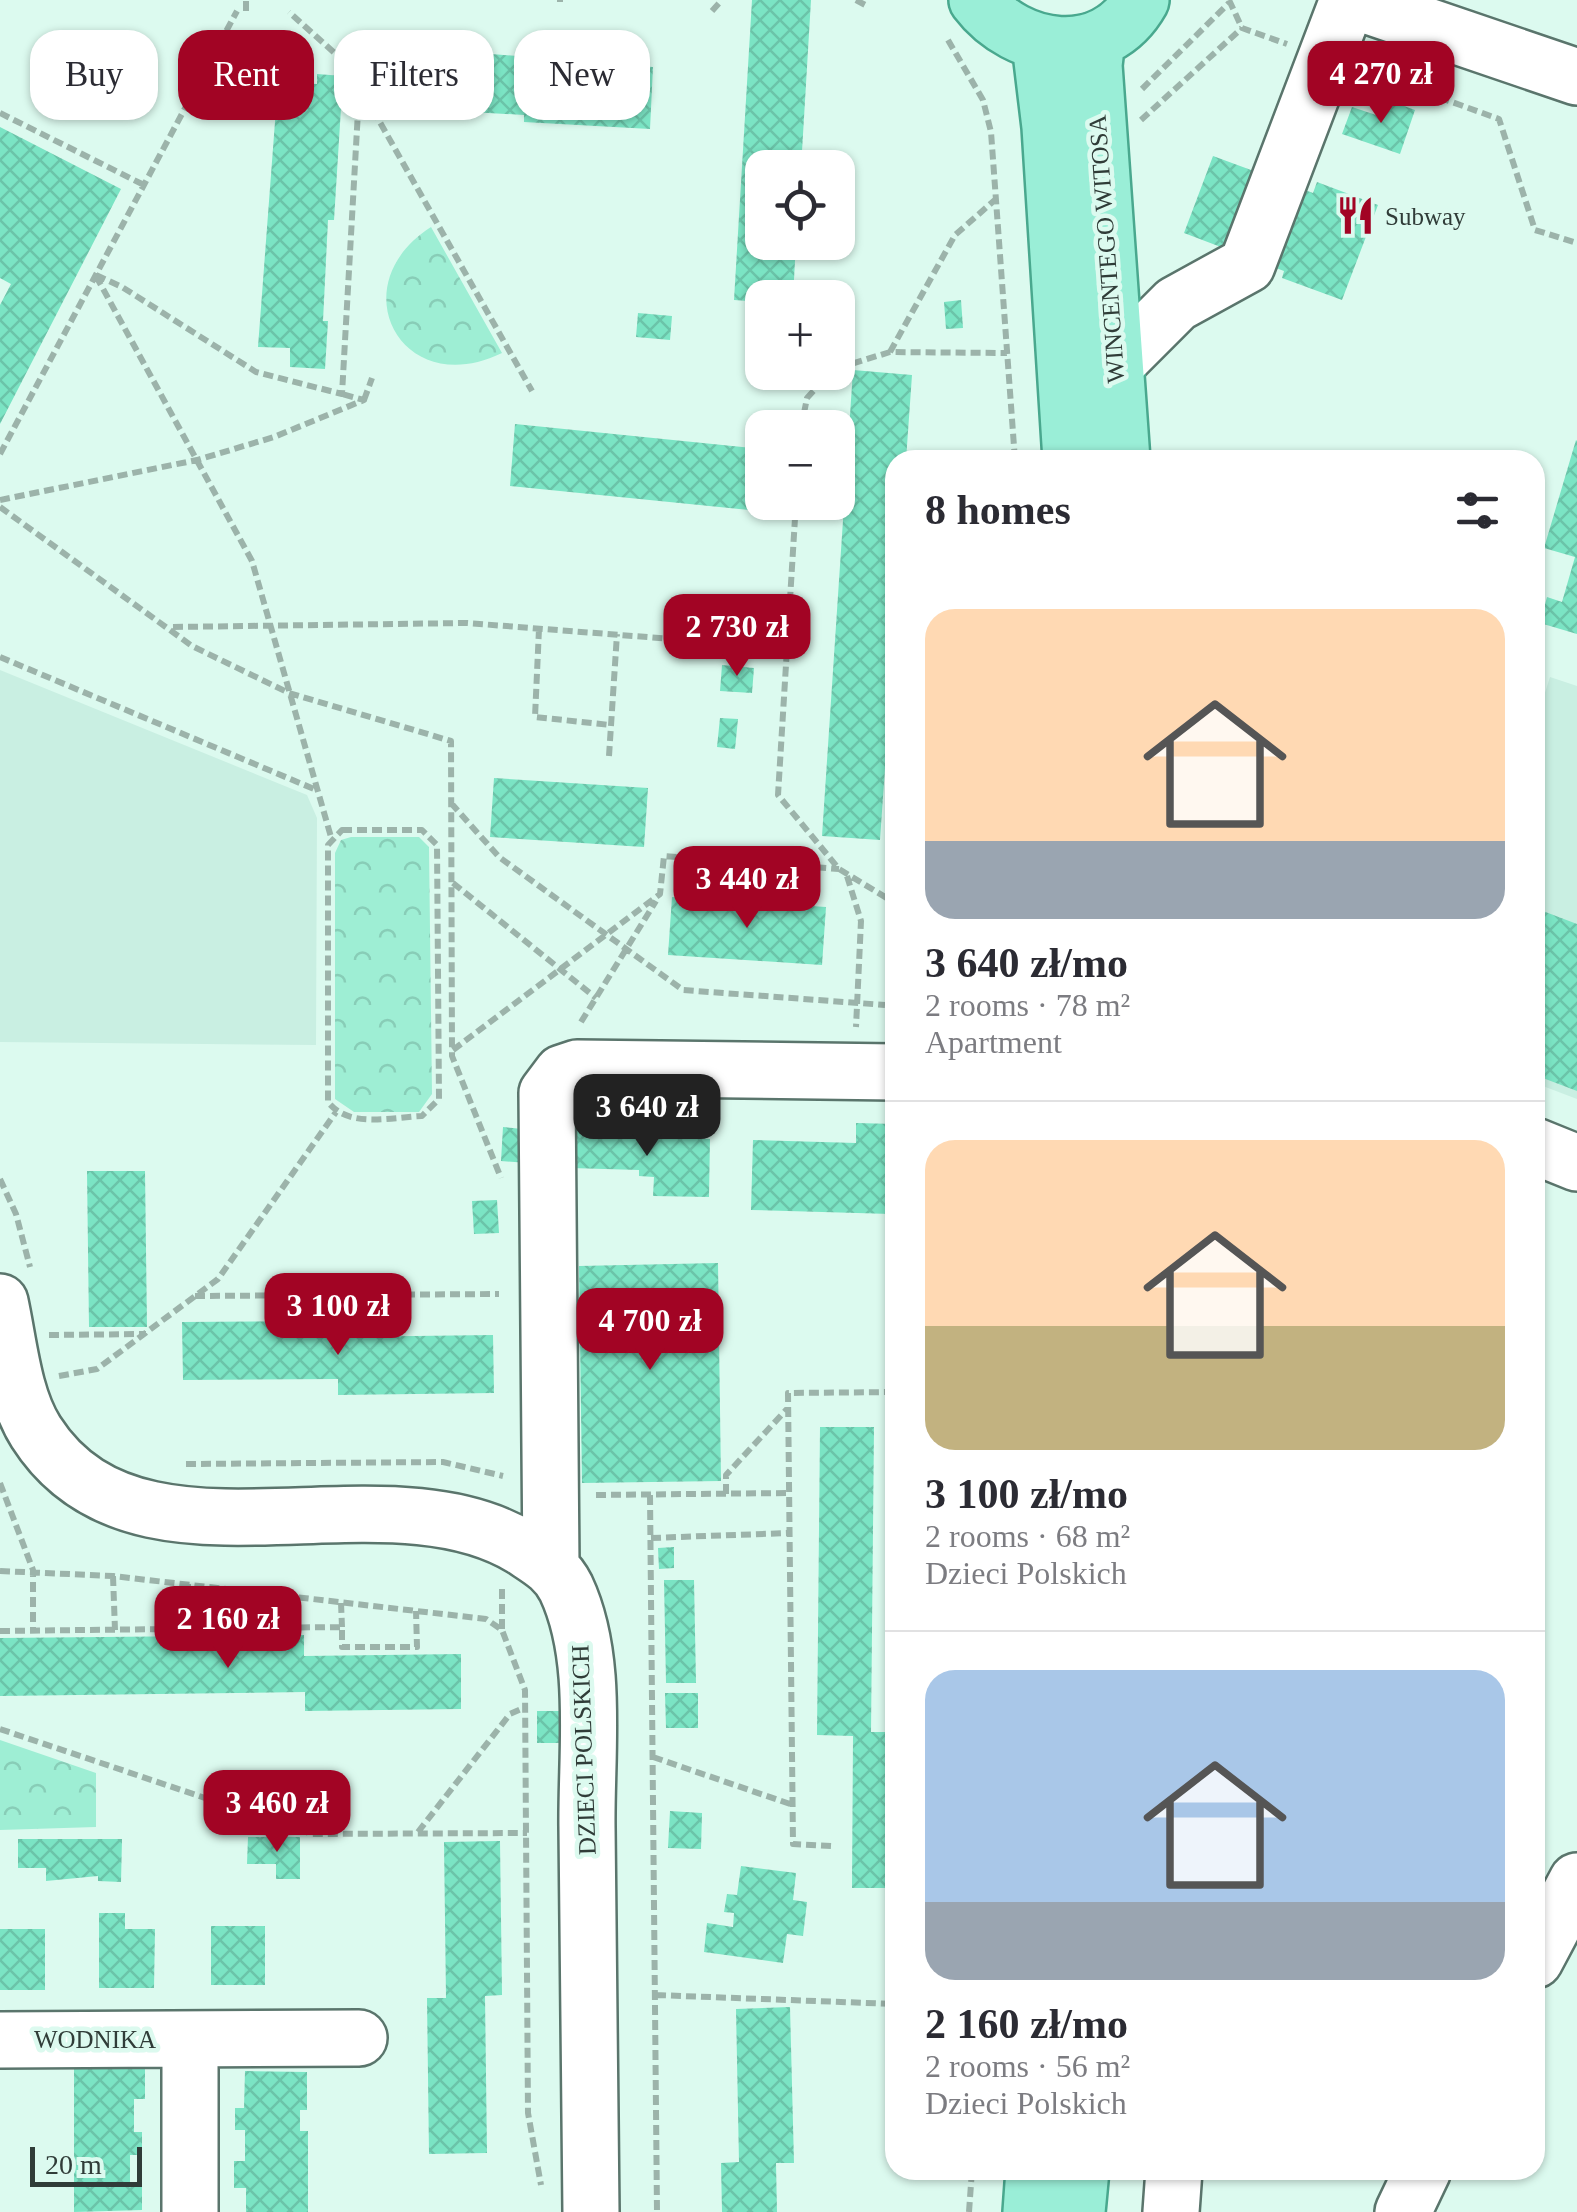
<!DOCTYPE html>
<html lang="en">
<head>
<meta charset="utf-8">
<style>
  :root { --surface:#fff; --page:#f7f7f7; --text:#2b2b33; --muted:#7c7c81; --line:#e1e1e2; --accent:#a20424 }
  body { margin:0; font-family:"Times New Roman",serif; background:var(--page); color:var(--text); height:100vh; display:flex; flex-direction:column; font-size:38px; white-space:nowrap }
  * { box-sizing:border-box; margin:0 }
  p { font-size:32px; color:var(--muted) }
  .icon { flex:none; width:55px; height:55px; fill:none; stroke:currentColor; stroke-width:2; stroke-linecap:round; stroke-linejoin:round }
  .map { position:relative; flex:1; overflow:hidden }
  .panel { position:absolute; left:885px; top:450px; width:660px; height:1730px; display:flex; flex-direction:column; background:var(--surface); border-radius:30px; box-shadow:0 2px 8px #0004 }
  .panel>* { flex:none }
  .top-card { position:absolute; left:30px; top:30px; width:705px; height:90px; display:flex; gap:20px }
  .controls { position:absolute; left:745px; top:150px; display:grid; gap:20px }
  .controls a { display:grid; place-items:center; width:110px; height:110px; border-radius:20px; background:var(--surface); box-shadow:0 2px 8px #0004; font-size:50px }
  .scale { position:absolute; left:30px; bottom:25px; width:112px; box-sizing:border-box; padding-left:10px; border:5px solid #303c38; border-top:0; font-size:28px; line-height:35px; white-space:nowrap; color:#303c38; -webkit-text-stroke:8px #dcfaef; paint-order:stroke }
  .price { position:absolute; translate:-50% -85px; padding:0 22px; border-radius:20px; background:var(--accent); color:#fff; font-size:32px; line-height:65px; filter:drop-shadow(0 2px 5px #0008) }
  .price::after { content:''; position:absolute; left:50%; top:60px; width:30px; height:22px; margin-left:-15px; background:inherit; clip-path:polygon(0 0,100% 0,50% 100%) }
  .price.active { background:#222; color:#fff }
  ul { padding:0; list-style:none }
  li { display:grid; align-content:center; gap:20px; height:530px; padding:0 40px }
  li+li { border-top:2px solid var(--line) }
  li span { display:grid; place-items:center; height:310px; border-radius:30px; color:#555 }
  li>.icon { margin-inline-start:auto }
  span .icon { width:180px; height:180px; fill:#fffc; stroke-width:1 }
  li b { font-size:42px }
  h2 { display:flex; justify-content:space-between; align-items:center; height:120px; padding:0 40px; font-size:42px }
  .tag { padding:0 35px; border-radius:30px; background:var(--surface); box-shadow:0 2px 8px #0004; font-size:35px; line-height:90px }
  .tag.active { background:var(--accent); color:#fff }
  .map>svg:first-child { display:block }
</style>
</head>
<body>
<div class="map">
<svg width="1577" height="2212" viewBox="0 0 1577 2212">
  <defs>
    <pattern id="park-crowns" width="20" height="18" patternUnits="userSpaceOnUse" patternTransform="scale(2.5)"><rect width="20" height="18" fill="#9eeed4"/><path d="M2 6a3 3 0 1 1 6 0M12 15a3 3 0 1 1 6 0" fill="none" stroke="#88cdb7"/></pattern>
    <pattern id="building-cross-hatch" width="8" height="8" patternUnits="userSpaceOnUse" patternTransform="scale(2.5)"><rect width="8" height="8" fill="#7be4c4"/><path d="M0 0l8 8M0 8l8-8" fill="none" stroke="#6bc4a9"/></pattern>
  </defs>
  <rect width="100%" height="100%" fill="#dcfaef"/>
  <path fill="#c9efe2" d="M0,670L307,795L317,818L316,1045L0,1042Z
    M1550,677L1577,686V1099L1535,1083V724Z"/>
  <path fill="url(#park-crowns)" d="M431,227L502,353C402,402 339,286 431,227Z
    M351,837H419L429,847L432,1094L419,1112H354L335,1099V853L341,840Z
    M0,1740L96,1773V1827L0,1830Z"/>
  <path fill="url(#building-cross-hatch)" d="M752,0H811L801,168H762V242H796L793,298H762V302L734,300Z
    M404,47L653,67L650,129L524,122V115L401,108Z
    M317,74L343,76L334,220H328L323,321H328L325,369L290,367V348L258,347L278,82L317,84Z
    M1382,98L1415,110L1400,154L1342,134L1352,107L1376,115Z
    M0,127L121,189L0,424V305L11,284L0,278Z
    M1213,156L1313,193L1317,182L1378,205L1342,300L1282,278L1284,271L1184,233Z
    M961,300L963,328L946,329L944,302Z
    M638,313L672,316L670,340L636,337Z
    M853,370L912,375L906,460H895V625L880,840L822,836Z
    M515,424L762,449L759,511L510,486Z
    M1576,440L1577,441V634L1540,623L1547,597L1562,602L1575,557L1544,548Z
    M722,665L754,668L752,693L720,691Z
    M720,718L738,719L735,749L717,747Z
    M494,778L648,788L644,847L490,837Z
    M672,897L826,907L822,965L668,955Z
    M1535,908L1577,924V1091L1535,1075Z
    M856,1123L895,1124L891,1214L751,1210L753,1140L856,1143Z
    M503,1127L531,1130L528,1163L501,1161Z
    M571,1128L710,1139L709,1197L653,1196L654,1177L639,1176V1170L570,1168Z
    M87,1171H145L147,1327H89Z
    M497,1200L499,1233L474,1234L472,1201Z
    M718,1263L721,1481L582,1483L579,1266Z
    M336,1321V1337L493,1335L494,1393L338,1395V1379L183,1380L182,1322Z
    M820,1427H874L871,1732H895V1888H852L853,1736L817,1735Z
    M674,1547V1568L659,1569L658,1548Z
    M664,1580H694L696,1683H666Z
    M304,1635V1656L461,1654V1709L305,1711V1692L0,1696V1638Z
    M665,1693H698V1728H666Z
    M537,1711H561V1743H537Z
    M670,1811L702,1813L701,1849L668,1848Z
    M248,1837H300V1879H276V1864H247Z
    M18,1839H122L121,1882L98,1881V1876L46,1881V1868H18Z
    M500,1841L502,1995L485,1996L487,2153L429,2154L427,1998H446L444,1842Z
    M741,1866L796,1873L793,1900L807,1902L803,1936L787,1934L783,1963L704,1952L707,1923L733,1927L734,1913L724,1912L727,1894L737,1895Z
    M99,1913H125V1929H155L154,1988H99Z
    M211,1926H265V1985H211Z
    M0,1929H45V1990H0Z
    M790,2007L794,2163H776L777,2212H722L721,2163L739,2162L736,2009Z
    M74,2065H145V2099H134V2132H142V2155H130V2185H142V2210L74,2212Z
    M245,2071L307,2072V2110H300V2131H308V2212H246V2188H234V2161H245V2130H235V2108H244Z"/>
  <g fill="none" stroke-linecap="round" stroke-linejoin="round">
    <defs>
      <path id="minor" d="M1351,0L1577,77
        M1114,366L1176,304L1247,265L1348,0
        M1535,1146L1577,1163
        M0,1302C9,1343 13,1396 36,1432C138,1592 380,1460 523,1548C541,1560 556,1568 566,1588C599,1658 586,1752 587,1827C588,1955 590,2084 591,2212
        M551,1566L547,1093L562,1073L577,1068L895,1072
        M1535,1960L1577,1881
        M190,2039V2212
        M0,2040L359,2038
        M1171,2212L1174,2170
        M1403,2212L1423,2170"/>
      <path id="major" d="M977,0C1017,53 1104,66 1141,0
        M1097,39L1094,65L1122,460
        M1040,44L1050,127L1071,460
        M1031,2212L1034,2170
        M1077,2212L1081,2170"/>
    </defs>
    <use href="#minor" stroke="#5a756c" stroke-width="60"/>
    <use href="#major" stroke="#49a88e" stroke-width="60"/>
    <path stroke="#9cb3aa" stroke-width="6" stroke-dasharray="10 5" stroke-linecap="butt" d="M856,0L869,7
      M1229,0L1242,28L1287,44
      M560,2V0
      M246,11V0
      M712,11L722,0
      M948,40L983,100L991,132L1015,460
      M1369,72L1499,119L1535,230L1577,243
      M1142,89L1229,3
      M373,110L532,391
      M0,113L144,185
      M1141,120L1242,28
      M96,275L122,287L256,372L342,394L360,76L289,12
      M96,276L252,561L331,837
      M890,352L955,235L996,199
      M838,368L890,352L1007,353
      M364,400L372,378
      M801,428L807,398L831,372
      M0,454L237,11
      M0,500L197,460L274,437L364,400L342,394
      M796,502L778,795L839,869L895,903
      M0,507L192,646L289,693L451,741L452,1056L501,1178
      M173,627L467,623L787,648
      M539,629L535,717L610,725
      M0,657L314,789
      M609,756L617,634
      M451,803L499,857L683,990L885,1005
      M342,830H422L437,845L439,1099L422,1116C392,1117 349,1129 328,1102V845Z
      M847,876L861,921L856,1027
      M453,883L596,998
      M581,1022L656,901
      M453,1050L660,894L664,856L839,869
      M0,1179L16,1214L30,1267
      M195,1296L499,1294
      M49,1335L146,1334
      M59,1376L97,1369L218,1279L336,1112
      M186,1464L443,1462L503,1476
      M0,1483L33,1570V1631
      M726,1494V1475L787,1409
      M596,1495L790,1493
      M650,1495L657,2212
      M651,1538L789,1533
      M0,1571L113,1576L486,1619L502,1630L525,1690L528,2113L541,2185
      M113,1576L115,1630
      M188,1584V1629
      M341,1603L342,1627
      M502,1629V1587
      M0,1631L342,1627V1647H417L416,1611
      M0,1729L312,1834L527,1833
      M653,1757L793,1805
      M418,1832L510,1714L526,1707
      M831,1846L793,1844L788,1393L895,1392
      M656,1995L895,2004
      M969,2212L972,2170"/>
    <use href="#minor" stroke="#fff" stroke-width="55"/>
    <use href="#major" stroke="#9aeed7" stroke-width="55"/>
  </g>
  <defs>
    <symbol id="restaurant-bare" viewBox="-9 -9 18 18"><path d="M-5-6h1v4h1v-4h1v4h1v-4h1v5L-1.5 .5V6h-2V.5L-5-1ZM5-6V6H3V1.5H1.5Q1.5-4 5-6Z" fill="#a20424" stroke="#dcfaef" stroke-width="2.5" paint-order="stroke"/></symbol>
  </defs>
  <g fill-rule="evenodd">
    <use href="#restaurant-bare" x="1328" y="188" width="55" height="55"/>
  </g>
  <g text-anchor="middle" stroke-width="9" stroke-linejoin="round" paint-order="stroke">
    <g font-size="25" fill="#303c38" stroke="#dcfaef" text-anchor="start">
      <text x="1385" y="225">Subway</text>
    </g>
    <g font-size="25" fill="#303c38" stroke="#dcfaef">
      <text transform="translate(1106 249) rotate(-94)" y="9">WINCENTEGO WITOSA</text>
      <text transform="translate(583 1750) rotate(-92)" y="9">DZIECI POLSKICH</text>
      <text x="95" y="2048">WODNIKA</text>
    </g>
  </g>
</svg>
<div class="controls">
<a><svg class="icon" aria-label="locate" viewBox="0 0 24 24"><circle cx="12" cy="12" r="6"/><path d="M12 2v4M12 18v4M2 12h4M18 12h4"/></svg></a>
<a>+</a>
<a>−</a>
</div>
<div class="scale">20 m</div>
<b class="price" style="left:1381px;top:126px">4 270 zł</b>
<b class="price" style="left:737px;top:679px">2 730 zł</b>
<b class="price" style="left:747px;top:931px">3 440 zł</b>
<b class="price active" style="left:647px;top:1159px">3 640 zł</b>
<b class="price" style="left:338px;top:1358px">3 100 zł</b>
<b class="price" style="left:650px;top:1373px">4 700 zł</b>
<b class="price" style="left:228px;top:1671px">2 160 zł</b>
<b class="price" style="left:277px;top:1855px">3 460 zł</b>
<div class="top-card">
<a class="tag">Buy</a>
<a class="tag active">Rent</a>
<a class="tag">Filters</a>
<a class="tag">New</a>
</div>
<section class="panel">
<h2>8 homes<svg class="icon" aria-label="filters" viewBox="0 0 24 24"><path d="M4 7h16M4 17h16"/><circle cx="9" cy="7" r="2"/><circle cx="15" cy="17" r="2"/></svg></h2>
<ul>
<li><span style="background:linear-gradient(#ffd9b3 75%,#9aa5b1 0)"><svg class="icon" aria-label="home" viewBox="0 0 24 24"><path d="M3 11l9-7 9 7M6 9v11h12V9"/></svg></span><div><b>3 640 zł/mo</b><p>2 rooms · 78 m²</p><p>Apartment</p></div></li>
<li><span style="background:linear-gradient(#ffd9b3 60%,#c2b280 0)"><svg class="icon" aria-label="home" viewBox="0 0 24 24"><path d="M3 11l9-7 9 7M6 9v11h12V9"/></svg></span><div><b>3 100 zł/mo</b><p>2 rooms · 68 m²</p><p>Dzieci Polskich</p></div></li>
<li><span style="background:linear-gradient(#a9c7e8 75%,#9aa5b1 0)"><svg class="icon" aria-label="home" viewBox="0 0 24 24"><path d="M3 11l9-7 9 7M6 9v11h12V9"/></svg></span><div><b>2 160 zł/mo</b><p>2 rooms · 56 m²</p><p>Dzieci Polskich</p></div></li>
</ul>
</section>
</div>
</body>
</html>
